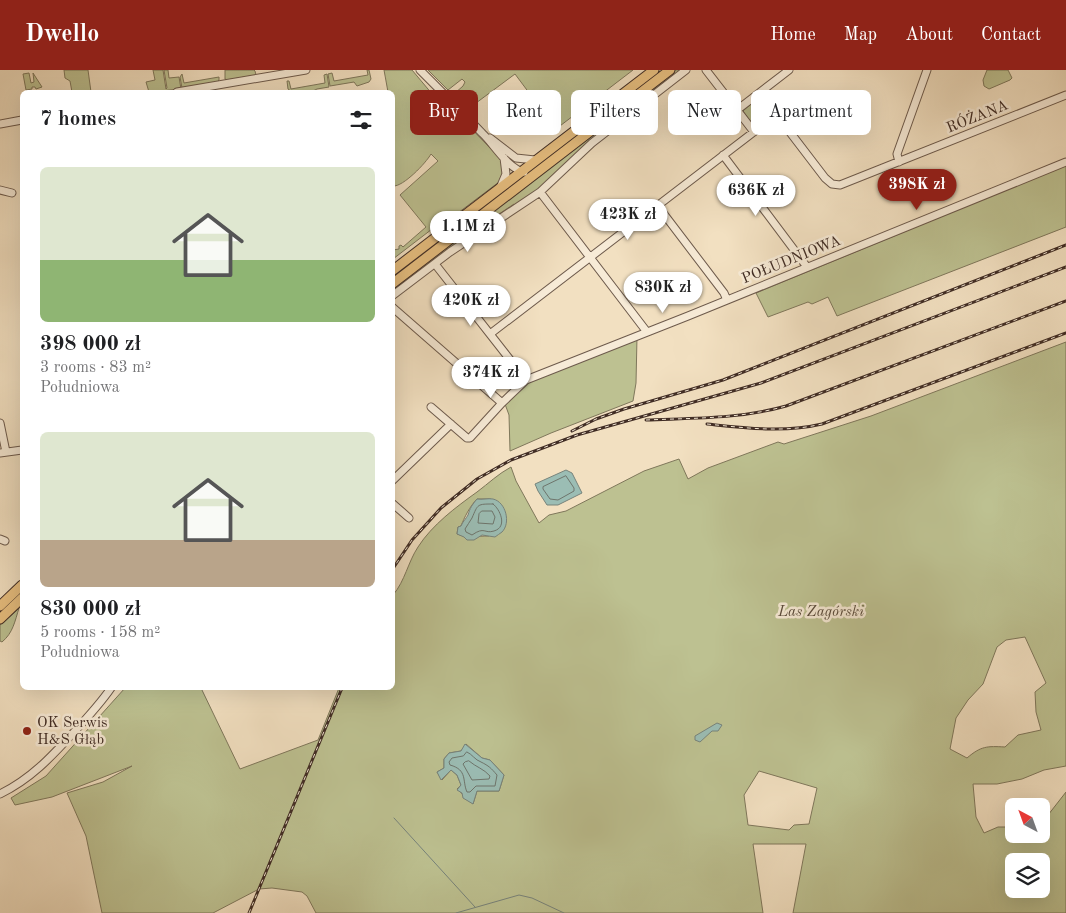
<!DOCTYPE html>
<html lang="en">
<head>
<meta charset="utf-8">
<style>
  :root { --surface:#fff; --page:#f6f6f6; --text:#202124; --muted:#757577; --accent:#8f2418 }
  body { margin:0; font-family:"Old Standard TT",serif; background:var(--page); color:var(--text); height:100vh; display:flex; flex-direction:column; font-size:19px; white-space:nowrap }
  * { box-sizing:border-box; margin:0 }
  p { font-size:16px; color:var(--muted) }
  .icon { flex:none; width:28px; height:28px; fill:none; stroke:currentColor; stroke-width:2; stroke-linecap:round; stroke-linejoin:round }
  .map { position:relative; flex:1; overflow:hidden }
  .drawer { position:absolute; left:20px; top:20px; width:375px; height:600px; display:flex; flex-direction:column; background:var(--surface); border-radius:8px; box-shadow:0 5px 20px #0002 }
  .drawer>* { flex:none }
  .top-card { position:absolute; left:410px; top:20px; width:475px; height:45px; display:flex; gap:10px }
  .needle { width:32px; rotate:319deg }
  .controls { position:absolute; left:1005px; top:728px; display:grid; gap:10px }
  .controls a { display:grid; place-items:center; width:45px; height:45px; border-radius:8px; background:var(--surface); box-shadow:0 5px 20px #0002; font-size:25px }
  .price { position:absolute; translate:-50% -42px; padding:0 11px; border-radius:18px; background:#fff; color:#222; font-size:16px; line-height:32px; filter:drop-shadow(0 1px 2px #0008) }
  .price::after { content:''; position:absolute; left:50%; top:30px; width:15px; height:11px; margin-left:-8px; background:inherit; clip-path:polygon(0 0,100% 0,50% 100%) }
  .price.current { background:var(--accent); color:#fff }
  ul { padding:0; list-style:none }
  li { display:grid; align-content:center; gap:10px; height:265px; padding:0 20px }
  li span { display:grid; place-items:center; height:155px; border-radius:8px; color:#555 }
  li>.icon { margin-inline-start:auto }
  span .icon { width:90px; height:90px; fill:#fffc; stroke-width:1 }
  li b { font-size:21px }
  h2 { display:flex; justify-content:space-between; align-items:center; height:60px; padding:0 20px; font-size:21px }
  .chip { padding:0 18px; border-radius:8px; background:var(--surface); box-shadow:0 5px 20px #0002; font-size:18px; line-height:45px }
  .chip.current { background:var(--accent); color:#fff }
  header { display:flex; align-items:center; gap:30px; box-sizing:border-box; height:70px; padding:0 25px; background:var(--accent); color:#fff }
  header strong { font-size:24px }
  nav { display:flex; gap:28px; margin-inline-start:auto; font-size:18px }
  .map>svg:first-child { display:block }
</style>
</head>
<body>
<header>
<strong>Dwello</strong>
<nav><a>Home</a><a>Map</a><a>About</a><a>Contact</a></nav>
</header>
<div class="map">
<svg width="1066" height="843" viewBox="0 0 1066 843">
  <rect width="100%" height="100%" fill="#f2e0c1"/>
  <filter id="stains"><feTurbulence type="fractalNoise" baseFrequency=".004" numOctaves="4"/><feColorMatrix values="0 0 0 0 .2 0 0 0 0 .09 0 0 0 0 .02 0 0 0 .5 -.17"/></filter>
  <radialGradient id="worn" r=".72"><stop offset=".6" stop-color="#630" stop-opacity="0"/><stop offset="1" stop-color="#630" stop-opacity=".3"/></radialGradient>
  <path fill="#bdc191" stroke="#7f775b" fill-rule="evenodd" d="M64,0H88L91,22H72L70,11L65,8Z
    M153,0H163L166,19L167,18L164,0H168L169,8L179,7L181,19L149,22L146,12L155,10Z
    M225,0H254L255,1L256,5L227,10L225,9Z
    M367,0H369L371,9L369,12L357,16L354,12L330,16L328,4L332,3L334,11L368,5Z
    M384,0H412L433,25L435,34L443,42L448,39L454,41L499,87L504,99L499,112L442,155L436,156L393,189V180L399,179V176L401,175L403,177L426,157L400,125L438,91L431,84C426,93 403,117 393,116L392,22H388Z
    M428,0H633L556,59L515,4L468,39L454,24L463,16L465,12L462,9L448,20Z
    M675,0H682L585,75L545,114L515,136L514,134C505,140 496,146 486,153V155L393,223V218Z
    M987,0H1008L1012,8L1010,10L989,19L984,16L983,10Z
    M29,3L31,13L34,12L33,3L42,17L36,19L35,17H32V19L26,20L23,4Z
    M182,4L184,13L219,7V10L217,12L182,18L180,7Z
    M327,4L329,17L317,19L311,22H292L288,19L287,11H289L291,19L325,13L324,5Z
    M760,28C773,44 772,45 755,57L751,53L743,41L755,30Z
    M840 36a7 7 0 1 1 14 0a7 7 0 1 1-14 0Z
    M1066,95V157L837,246L828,227L812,234L808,232L768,247L756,223Z
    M637,267L636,313L633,331L551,363L510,381L509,345L505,334L526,313Z
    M1066,272V696L1044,700L1022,709L997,714H973L976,747L984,763L998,757H1014V764H1041V754L1066,722V843H793L806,774H753L763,843H316L307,826L302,822L272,818L259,819L213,843H102L86,766L67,723L103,712L132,696L52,727L15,735L11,728L46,706L125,618H201L240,699L318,670L339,618H392L393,525C405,511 408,492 418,477C432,455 456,437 477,422C489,413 498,404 511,397L516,411L539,453L549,445L566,441L644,401L679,389L688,409L708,398L778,372L784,374L871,346ZM477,429H491L489,466C478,466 467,468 457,464L458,457L461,456C464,448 470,436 477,429ZM1025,567L1046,613L1035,622L1036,642L1041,660L1018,665L1005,677C987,676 981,676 967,688L950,679L956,648L968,630L983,614L997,577L1006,570ZM466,674L482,688L490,690L504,705L499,721H477L473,734L457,719L461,715L457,705L451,700L442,710L437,702L444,698V689L449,683L461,681ZM759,701L817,718L809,754L794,755L789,760L748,755L744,725ZM1014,791H1041V819H1014Z
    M19,538C15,551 13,563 2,572L0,571V555Z"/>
  <path fill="#9bbdb4" stroke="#77837b" d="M566,400L572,403L582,423L558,435H547L538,421L535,414Z
    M477,429C482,430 488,428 493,429C506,432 511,453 502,462C500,464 497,465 495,467L482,465L474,470H467L464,467L457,464L458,457L461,456C463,451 466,449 468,445C470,438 472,435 477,429Z
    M717,653L722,655L718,661H712L700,672L695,670V666Z
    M465,674L482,688L490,690L504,705L499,721H477L473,734L463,728L462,723L457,720L461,715L457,705L451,700L441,710L437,702L444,698V689L449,683L461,681Z"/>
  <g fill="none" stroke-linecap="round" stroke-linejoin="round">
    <path stroke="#6e756c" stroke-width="1" d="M566,406L574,418V421L558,430L550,429L543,419V417Z
      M493,434C500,439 508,457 494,461C484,464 485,456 472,465L466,462L465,459C467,455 470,452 472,448C478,434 477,434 493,434Z
      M482,441H492L495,447L493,454L478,453L479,444Z
      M467,682C472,684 475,690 481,692C489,696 491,698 497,705L495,716H476L470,722H467C462,711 468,700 450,695L449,692L452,688L463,686Z
      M469,691C476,697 484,699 490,706L489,709L472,710L463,694L465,692Z"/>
    <path stroke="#77837b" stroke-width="1" d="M394,748L475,837
      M456,843L519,825L532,828L564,843"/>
    <defs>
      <path id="minor" d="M420,0C441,21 462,42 482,63C494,74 508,99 524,102
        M706,0L754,62
        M177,22L306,0
        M760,23L825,108L832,114L840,115L1066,25
        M737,40L789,0
        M0,54L22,50
        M490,68L516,88L535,90
        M723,85L807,197
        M899,92L897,84L927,0
        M500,118L506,104L504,88
        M0,120L12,123
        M540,122L647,262
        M657,135L724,223L727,230
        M435,194L526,310
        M392,226L450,182L540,122L592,73L686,0
        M392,237L502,333
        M490,264L776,45
        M431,337L467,368H470L502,333L526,310L688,246L1066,92
        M0,353L6,382
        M0,383L22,380
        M392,411L451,354
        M392,433L409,448
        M0,469L5,471
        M0,724C31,709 51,687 74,662C87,648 100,634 111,618"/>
      <path id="major" d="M392,201L654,0
        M392,214L670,0
        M0,536L22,515
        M0,549L22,528"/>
    </defs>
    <use href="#minor" stroke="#6d5a4c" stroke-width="9"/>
    <use href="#major" stroke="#412d25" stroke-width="11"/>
    <use href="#minor" stroke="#f7ebd7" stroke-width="7"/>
    <use href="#major" stroke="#e9c080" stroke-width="9"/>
    <defs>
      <path id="rail" d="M646,350C693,348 740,349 786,336L1066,231
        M707,354C746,358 784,363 822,354L1066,263
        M572,361L596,349L624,339L723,310L1066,175
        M392,500L412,470L441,438L477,409L511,390L577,365L761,313L1066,197
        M249,843L342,618"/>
    </defs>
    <use href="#rail" stroke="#412d25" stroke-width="3"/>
    <use href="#rail" stroke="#f7ebd7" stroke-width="1" stroke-dasharray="4" stroke-linecap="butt"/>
  </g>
  <circle fill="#8f2418" stroke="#f7ebd7" stroke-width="2" cx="27" cy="661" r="5"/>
  <g text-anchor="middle" stroke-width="5" stroke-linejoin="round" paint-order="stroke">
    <g font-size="15" fill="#412d25" stroke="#f7ebd7">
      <text transform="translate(977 46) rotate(-22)" y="5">RÓŻANA</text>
      <text transform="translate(791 189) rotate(-22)" y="5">POŁUDNIOWA</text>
    </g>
    <g font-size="15" font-style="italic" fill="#5a4b3b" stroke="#f7ebd7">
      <text x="821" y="546">Las Zagórski</text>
    </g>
    <g font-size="15" fill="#412d25" stroke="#f7ebd7" text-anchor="start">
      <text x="37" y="657">OK Serwis<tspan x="37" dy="17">H&amp;S Głąb</tspan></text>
    </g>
  </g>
  <rect width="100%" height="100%" filter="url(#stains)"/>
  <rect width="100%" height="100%" fill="url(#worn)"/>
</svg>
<div class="controls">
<a><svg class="needle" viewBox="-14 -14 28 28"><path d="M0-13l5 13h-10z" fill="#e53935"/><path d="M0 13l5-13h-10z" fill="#757577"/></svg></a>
<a><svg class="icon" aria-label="layers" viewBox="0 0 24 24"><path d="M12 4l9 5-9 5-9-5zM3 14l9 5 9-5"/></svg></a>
</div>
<b class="price current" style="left:917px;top:141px">398K zł</b>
<b class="price" style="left:756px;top:147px">636K zł</b>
<b class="price" style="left:628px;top:171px">423K zł</b>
<b class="price" style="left:468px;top:183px">1.1M zł</b>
<b class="price" style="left:663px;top:244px">830K zł</b>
<b class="price" style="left:471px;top:257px">420K zł</b>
<b class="price" style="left:491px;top:329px">374K zł</b>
<div class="top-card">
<a class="chip current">Buy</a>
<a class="chip">Rent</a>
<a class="chip">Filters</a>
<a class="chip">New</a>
<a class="chip">Apartment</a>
</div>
<section class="drawer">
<h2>7 homes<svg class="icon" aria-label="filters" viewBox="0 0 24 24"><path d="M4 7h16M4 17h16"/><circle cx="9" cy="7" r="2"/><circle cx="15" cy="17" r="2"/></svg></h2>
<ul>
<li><span style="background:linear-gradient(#dfe7d0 60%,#8fb573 0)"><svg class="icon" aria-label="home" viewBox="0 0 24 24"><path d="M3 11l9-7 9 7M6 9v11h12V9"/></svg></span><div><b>398 000 zł</b><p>3 rooms · 83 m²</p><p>Południowa</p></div></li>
<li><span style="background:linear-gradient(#dfe7d0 70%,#b9a48a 0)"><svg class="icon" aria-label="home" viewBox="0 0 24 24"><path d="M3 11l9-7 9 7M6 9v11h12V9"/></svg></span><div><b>830 000 zł</b><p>5 rooms · 158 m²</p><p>Południowa</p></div></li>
</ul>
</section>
</div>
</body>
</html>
